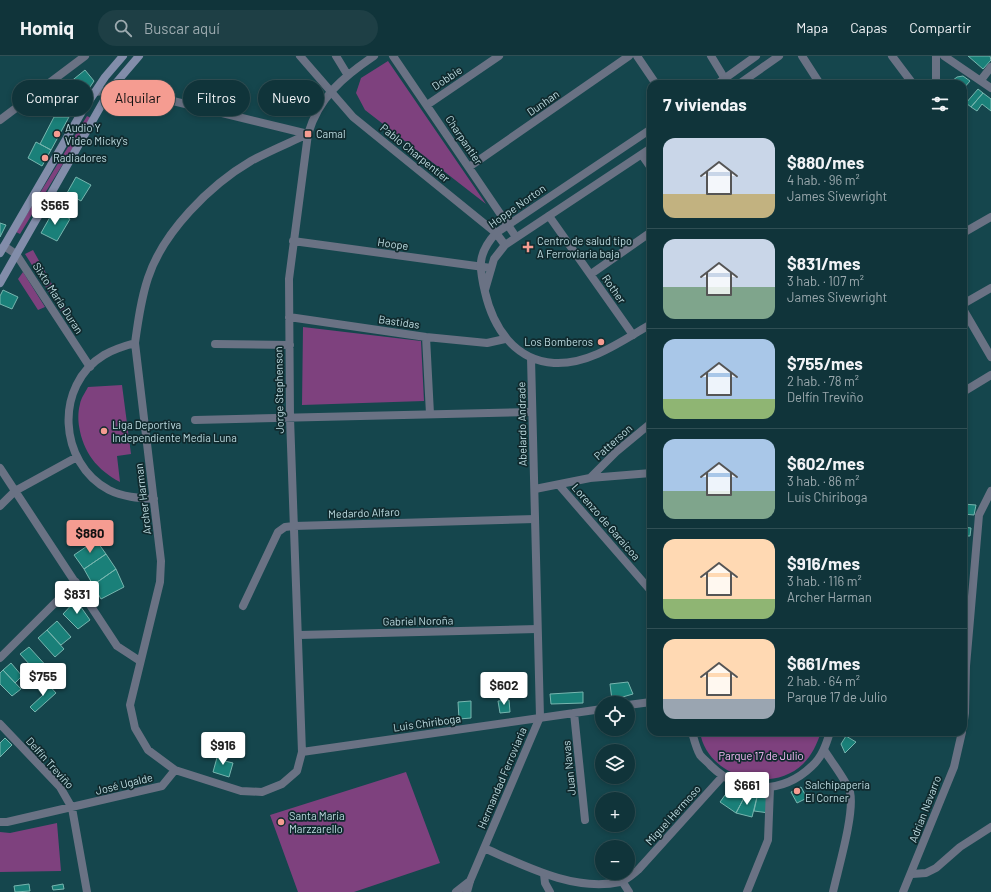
<!DOCTYPE html>
<html lang="es">
<head>
<meta charset="utf-8">
<style>
  :root { --surface:#10343a; --page:#1e3f45; --text:#f1f3f6; --muted:#9caaaf; --line:#304f54; --accent:#f59c91 }
  body { margin:0; font-family:Barlow,sans-serif; background:var(--page); color:var(--text); height:100vh; display:flex; flex-direction:column; font-size:15px; white-space:nowrap }
  * { box-sizing:border-box; margin:0 }
  p { font-size:13px; color:var(--muted) }
  .icon { flex:none; width:22px; height:22px; fill:none; stroke:currentColor; stroke-width:2; stroke-linecap:round; stroke-linejoin:round }
  .map { position:relative; flex:1; overflow:hidden }
  .side { position:absolute; left:647px; top:24px; width:320px; height:656px; display:flex; flex-direction:column; background:var(--surface); border-radius:12px; box-shadow:0 2px 6px #0003,0 0 0 1px var(--line) }
  .side>* { flex:none }
  .top-card { position:absolute; left:12px; top:24px; width:380px; height:36px; display:flex; gap:8px }
  .tools { position:absolute; left:595px; top:640px; display:grid; gap:8px }
  .tools a { display:grid; place-items:center; width:40px; height:40px; border-radius:50%; background:var(--surface); box-shadow:0 2px 6px #0003,0 0 0 1px var(--line); font-size:20px }
  .price { position:absolute; translate:-50% -34px; padding:0 9px; border-radius:4px; background:#fff; color:#222; font-size:13px; line-height:26px; filter:drop-shadow(0 1px 2px #0008) }
  .price::after { content:''; position:absolute; left:50%; top:24px; width:12px; height:9px; margin-left:-6px; background:inherit; clip-path:polygon(0 0,100% 0,50% 100%) }
  .price.active { background:var(--accent); color:#111 }
  ul { padding:0; list-style:none }
  li { display:flex; align-items:center; gap:12px; height:100px; padding:0 16px }
  li+li { border-top:1px solid var(--line) }
  li span { display:grid; place-items:center; flex:none; width:112px; height:80px; border-radius:12px; color:#555 }
  li>.icon { margin-inline-start:auto }
  span .icon { width:48px; height:48px; fill:#fffc; stroke-width:1 }
  li b { font-size:17px }
  h2 { display:flex; justify-content:space-between; align-items:center; height:48px; padding:0 16px; font-size:17px }
  .chip { padding:0 14px; border-radius:18px; background:var(--surface); box-shadow:0 2px 6px #0003,0 0 0 1px var(--line); font-size:14px; line-height:36px }
  .chip.active { background:var(--accent); color:#111 }
  header { display:flex; align-items:center; gap:24px; box-sizing:border-box; height:56px; padding:0 20px; background:var(--surface); border-bottom:1px solid var(--line) }
  header strong { font-size:19px }
  nav { display:flex; gap:22px; margin-inline-start:auto; font-size:14px }
  .search { width:280px; height:36px; background:var(--page); display:flex; align-items:center; gap:10px; box-sizing:border-box; padding:0 14px; border-radius:22px; color:var(--muted); font-size:15px }
  .map>svg:first-child { display:block }
</style>
</head>
<body>
<header>
<strong>Homiq</strong>
<div class="search"><svg class="icon" aria-label="search" viewBox="0 0 24 24"><circle cx="10" cy="10" r="6"/><path d="M15 15l6 6"/></svg>Buscar aquí</div>
<nav><a>Mapa</a><a>Capas</a><a>Compartir</a></nav>
</header>
<div class="map">
<svg width="991" height="836" viewBox="0 0 991 836">
  <rect width="100%" height="100%" fill="#15464d"/>
  <path fill="#7e417e" d="M388,5L486,148L365,54L356,37L361,22Z
    M87,60L91,62L20,178L16,176Z
    M33,194L67,255L62,257L25,198Z
    M23,216L45,251L38,254L18,223Z
    M303,271L421,285L424,345L302,349Z
    M122,329L131,398L117,400L120,426C97,414 83,396 79,370C78,364 78,355 80,348C81,342 85,337 88,331Z
    M700,676H821C817,688 812,699 803,708C771,739 707,721 700,676Z
    M406,716L440,807L354,836H298L270,759Z
    M57,767L61,815L0,816V776L10,777Z"/>
  <path fill="#1a8079" stroke="#77b6af" d="M968,0H990L991,4L983,13Z
    M85,14L94,25L78,49L64,31Z
    M963,20L970,25L963,33V28H956L952,25L957,21Z
    M978,33L983,37L971,51L966,47Z
    M983,37L991,43V55L982,48L977,55L971,51Z
    M54,61H69L51,94L40,88Z
    M36,86L51,94L42,110L28,102Z
    M76,121L91,129L81,145L67,137Z
    M54,154L70,163L57,185L41,177Z
    M0,167L6,169L0,181Z
    M3,234L18,241L12,253L0,248V240Z
    M963,448L976,449L974,459L963,458Z
    M963,471L971,472L970,480H963Z
    M96,484L106,498L84,513L74,499Z
    M106,498L116,513L93,529L84,513Z
    M116,513L124,531L101,543L93,529Z
    M76,544L90,564L78,573L63,558Z
    M57,565L71,581L61,589L47,574Z
    M47,574L64,593L55,601L38,582Z
    M29,591L50,614L42,622L20,598Z
    M11,607L22,620L15,627L3,614Z
    M3,614L21,633L12,640L0,628V617Z
    M38,621L43,626L36,633L31,628Z
    M46,626L56,637L35,656L30,651L43,639L38,633Z
    M628,626L633,638L612,644L610,628Z
    M583,636V647L551,648L550,638Z
    M509,644L510,656L500,657L498,645Z
    M471,645V662L459,663L458,646Z
    M846,680L856,686L845,697L841,688Z
    M5,682L12,689L0,701V687Z
    M218,698L225,700V705L233,707L229,721L213,716Z
    M801,731L807,742L797,747L791,736Z
    M728,735L745,740L736,757L720,746Z
    M745,740L757,741L752,761L736,757Z
    M757,741L767,742L769,757L754,755Z
    M29,828L30,835L15,836L14,830Z
    M63,828L64,833L53,834L52,830Z"/>
  <g fill="none" stroke-linecap="round" stroke-linejoin="round">
    <path stroke="#6a7284" stroke-width="8" d="M336,0L347,18
      M393,0L516,181
      M637,0L656,28
      M711,0L728,28
      M892,0L913,28
      M981,24L991,11
      M95,36L110,34L173,45L308,78
      M427,49L499,0
      M0,64L85,0
      M308,78C289,87 269,95 251,105C210,129 163,176 148,222C141,243 138,265 135,287L161,505L160,526L130,649L135,672L148,694L175,714L241,735L262,736L282,728L297,715L302,696L290,362L289,223L308,78C319,41 343,21 374,0
      M642,99L651,112
      M469,111L629,0
      M549,160L633,279
      M963,177L991,161
      M293,185L491,212
      M4,190L16,198L90,311
      M591,218L651,176
      M963,248L991,232
      M289,261L426,281L487,287L505,283
      M426,281L430,358
      M135,287C124,290 114,293 104,299C54,329 58,407 109,434C123,441 138,442 154,443
      M215,288L290,289
      M963,336L991,319
      M195,364L532,356
      M0,412L117,590L140,605
      M590,422L616,396L651,367
      M559,429L651,535
      M535,433L590,422L651,417
      M0,450L15,435L77,401
      M243,550L278,476L285,471L294,470L535,463
      M299,579L537,573
      M0,602L76,526
      M628,649L651,646
      M574,657L585,764
      M0,668L60,731L72,752L87,836
      M824,694C831,705 846,724 850,736C855,757 838,813 833,836
      M302,696L602,653
      M0,766H7L162,730L175,714
      M544,818L545,827L550,836
      M912,818L926,817L936,812L960,791L991,771
      M622,825L629,836
      M467,836L470,825
      M747,836L768,784L770,732"/>
    <path stroke="#6a7284" stroke-width="8" d="M300,0L353,61L496,177L505,189
      M802,0L820,28
      M936,0V28
      M944,0L991,32
      M717,28L756,0
      M739,28L779,0
      M651,73L496,177C477,198 479,211 485,236C493,271 514,304 554,307C589,309 622,285 651,268
      M485,234L494,203L505,189L651,92
      M963,253L991,301
      M963,671L965,657L966,610L979,459L991,435
      M692,676C694,683 696,692 700,699C703,703 708,706 711,710C740,738 782,739 812,710C822,701 826,689 830,676
      M484,792C525,810 574,836 620,826C627,824 633,818 638,814L722,721
      M456,836L470,825L540,661L531,302
      M903,836L954,711L962,676"/>
    <path stroke="#828daa" stroke-width="8" d="M0,197L83,54L105,21L123,0
      M0,227L110,34L139,0"/>
  </g>
  <g fill="#f59c91" stroke="#102a2e" stroke-width="1.5">
    <circle cx="57" cy="78" r="4"/>
    <rect x="304" y="74" width="8" height="8" rx="2"/>
    <circle cx="45" cy="102" r="4"/>
    <path d="M526 185h4v4h4v4h-4v4h-4v-4h-4v-4h4z"/>
    <circle cx="601" cy="286" r="4"/>
    <circle cx="104" cy="375" r="4"/>
    <circle cx="797" cy="735" r="4"/>
    <circle cx="281" cy="766" r="4"/>
  </g>
  <g text-anchor="middle" stroke-width="3.5" stroke-linejoin="round" paint-order="stroke">
    <g font-size="11" fill="#bddbe0" stroke="#102a2e">
      <text transform="translate(447 22) rotate(-34)" y="4">Dobbie</text>
      <text transform="translate(543 47) rotate(-35)" y="4">Dunhan</text>
      <text transform="translate(464 84) rotate(56)" y="4">Charpantier</text>
      <text transform="translate(415 97) rotate(39)" y="4">Pablo Charpentier</text>
      <text transform="translate(517 150) rotate(-35)" y="4">Hoppe Norton</text>
      <text transform="translate(393 188) rotate(8)" y="4">Hoope</text>
      <text transform="translate(614 233) rotate(55)" y="4">Rother</text>
      <text transform="translate(58 242) rotate(57)" y="4">Sixto María Duran</text>
      <text transform="translate(399 266) rotate(8)" y="4">Bastidas</text>
      <text transform="translate(279 334) rotate(-91)" y="4">Jorge Stephenson</text>
      <text transform="translate(522 368) rotate(-91)" y="4">Abelardo Andrade</text>
      <text transform="translate(613 386) rotate(-42)" y="4">Patterson</text>
      <text transform="translate(143 443) rotate(-97)" y="4">Archer Harman</text>
      <text transform="translate(364 457) rotate(-2)" y="4">Medardo Alfaro</text>
      <text transform="translate(606 466) rotate(49)" y="4">Lorenzo de Garaicoa</text>
      <text transform="translate(418 565) rotate(-1)" y="4">Gabriel Noroña</text>
      <text transform="translate(427 667) rotate(-8)" y="4">Luis Chiriboga</text>
      <text transform="translate(50 707) rotate(48)" y="4">Delfín Treviño</text>
      <text transform="translate(569 712) rotate(-96)" y="4">Juan Navas</text>
      <text transform="translate(502 722) rotate(-67)" y="4">Hermandad Ferroviaria</text>
      <text transform="translate(124 728) rotate(-14)" y="4">José Ugalde</text>
      <text transform="translate(925 753) rotate(-69)" y="4">Adrian Navarro</text>
      <text transform="translate(673 759) rotate(-48)" y="4">Miguel Hermoso</text>
    </g>
    <g font-size="11" fill="#bddbe0" stroke="#102a2e" text-anchor="start">
      <text x="65" y="76">Audio Y<tspan x="65" dy="13">Video Micky's</tspan></text>
      <text x="316" y="82">Camal</text>
      <text x="53" y="106">Radiadores</text>
      <text x="537" y="189">Centro de salud tipo<tspan x="537" dy="13">A Ferroviaria baja</tspan></text>
      <text x="593" y="290" text-anchor="end">Los Bomberos</text>
      <text x="112" y="373">Liga Deportiva<tspan x="112" dy="13">Independiente Media Luna</tspan></text>
      <text x="805" y="733">Salchipaperia<tspan x="805" dy="13">El Corner</tspan></text>
      <text x="289" y="764">Santa Maria<tspan x="289" dy="13">Marzzarello</tspan></text>
    </g>
    <g font-size="11" fill="#fcbdfa" stroke="#102a2e">
      <text x="761" y="704">Parque 17 de Julio</text>
    </g>
  </g>
</svg>
<div class="tools">
<a><svg class="icon" aria-label="locate" viewBox="0 0 24 24"><circle cx="12" cy="12" r="6"/><path d="M12 2v4M12 18v4M2 12h4M18 12h4"/></svg></a>
<a><svg class="icon" aria-label="layers" viewBox="0 0 24 24"><path d="M12 4l9 5-9 5-9-5zM3 14l9 5 9-5"/></svg></a>
<a>+</a>
<a>−</a>
</div>
<b class="price" style="left:55px;top:170px">$565</b>
<b class="price active" style="left:90px;top:498px">$880</b>
<b class="price" style="left:77px;top:559px">$831</b>
<b class="price" style="left:43px;top:641px">$755</b>
<b class="price" style="left:504px;top:650px">$602</b>
<b class="price" style="left:223px;top:710px">$916</b>
<b class="price" style="left:747px;top:750px">$661</b>
<div class="top-card">
<a class="chip">Comprar</a>
<a class="chip active">Alquilar</a>
<a class="chip">Filtros</a>
<a class="chip">Nuevo</a>
</div>
<section class="side">
<h2>7 viviendas<svg class="icon" aria-label="filters" viewBox="0 0 24 24"><path d="M4 7h16M4 17h16"/><circle cx="9" cy="7" r="2"/><circle cx="15" cy="17" r="2"/></svg></h2>
<ul>
<li><span style="background:linear-gradient(#c9d6e8 70%,#c2b280 0)"><svg class="icon" aria-label="home" viewBox="0 0 24 24"><path d="M3 11l9-7 9 7M6 9v11h12V9"/></svg></span><div><b>$880/mes</b><p>4 hab. · 96 m²</p><p>James Sivewright</p></div></li>
<li><span style="background:linear-gradient(#c9d6e8 60%,#7fa58c 0)"><svg class="icon" aria-label="home" viewBox="0 0 24 24"><path d="M3 11l9-7 9 7M6 9v11h12V9"/></svg></span><div><b>$831/mes</b><p>3 hab. · 107 m²</p><p>James Sivewright</p></div></li>
<li><span style="background:linear-gradient(#a9c7e8 75%,#8fb573 0)"><svg class="icon" aria-label="home" viewBox="0 0 24 24"><path d="M3 11l9-7 9 7M6 9v11h12V9"/></svg></span><div><b>$755/mes</b><p>2 hab. · 78 m²</p><p>Delfín Treviño</p></div></li>
<li><span style="background:linear-gradient(#a9c7e8 65%,#7fa58c 0)"><svg class="icon" aria-label="home" viewBox="0 0 24 24"><path d="M3 11l9-7 9 7M6 9v11h12V9"/></svg></span><div><b>$602/mes</b><p>3 hab. · 86 m²</p><p>Luis Chiriboga</p></div></li>
<li><span style="background:linear-gradient(#ffd9b3 75%,#8fb573 0)"><svg class="icon" aria-label="home" viewBox="0 0 24 24"><path d="M3 11l9-7 9 7M6 9v11h12V9"/></svg></span><div><b>$916/mes</b><p>3 hab. · 116 m²</p><p>Archer Harman</p></div></li>
<li><span style="background:linear-gradient(#ffd9b3 75%,#9aa5b1 0)"><svg class="icon" aria-label="home" viewBox="0 0 24 24"><path d="M3 11l9-7 9 7M6 9v11h12V9"/></svg></span><div><b>$661/mes</b><p>2 hab. · 64 m²</p><p>Parque 17 de Julio</p></div></li>
</ul>
</section>
</div>
</body>
</html>
